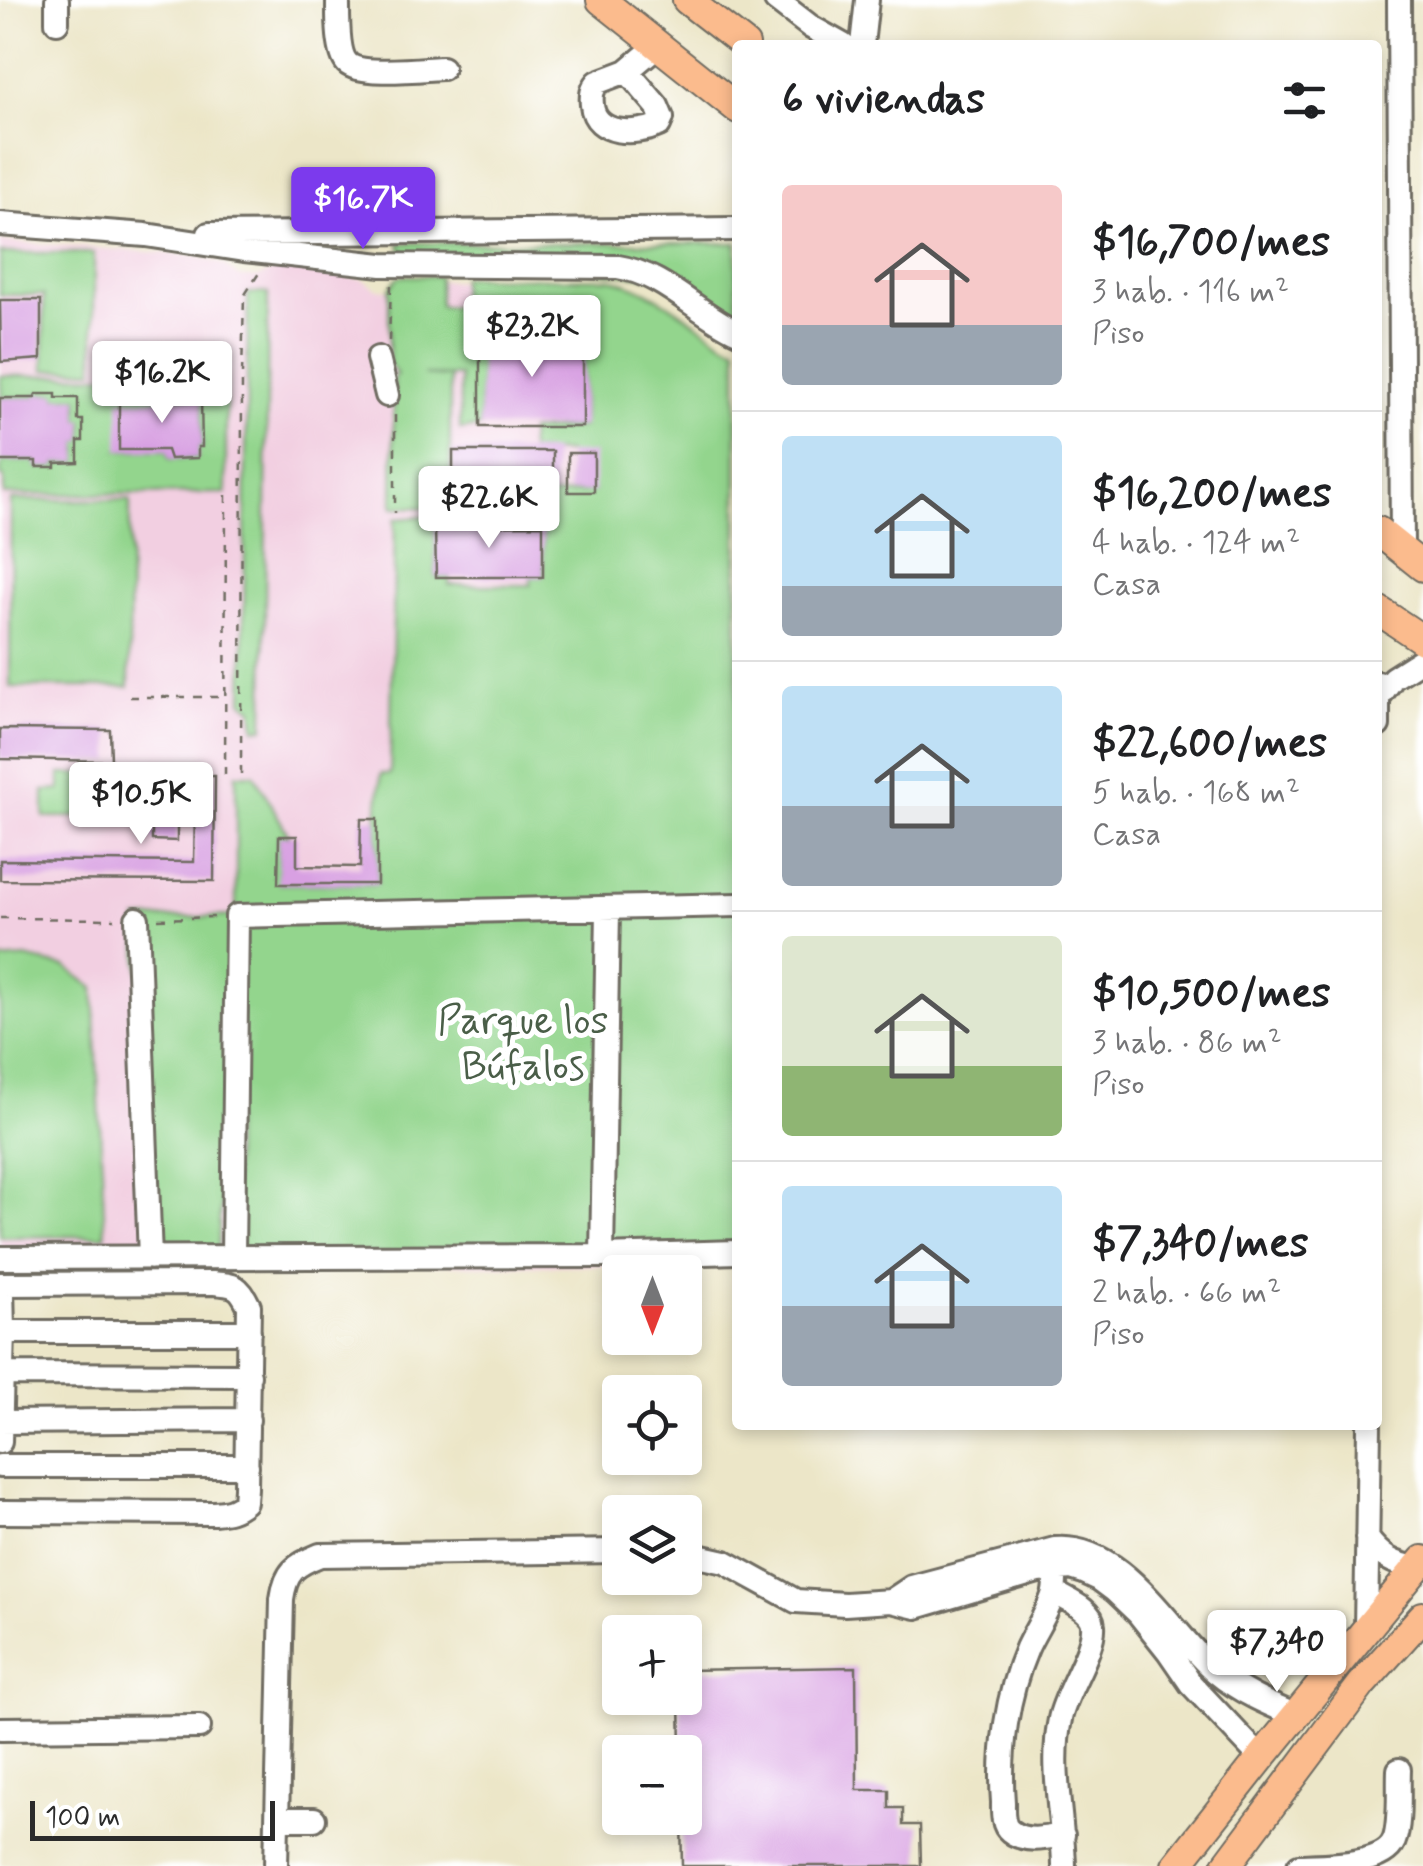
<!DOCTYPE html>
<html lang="es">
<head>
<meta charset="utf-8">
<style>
  :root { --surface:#fff; --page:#f2f2f2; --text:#202124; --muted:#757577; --line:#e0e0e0; --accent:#7c3aed }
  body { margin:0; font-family:Mynerve,sans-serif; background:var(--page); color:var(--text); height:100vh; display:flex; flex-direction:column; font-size:38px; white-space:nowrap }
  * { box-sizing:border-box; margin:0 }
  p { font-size:32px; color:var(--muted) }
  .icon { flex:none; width:55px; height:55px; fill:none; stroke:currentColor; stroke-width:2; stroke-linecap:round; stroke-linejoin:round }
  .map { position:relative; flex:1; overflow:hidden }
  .side { position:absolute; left:732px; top:40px; width:650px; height:1390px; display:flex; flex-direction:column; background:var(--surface); border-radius:10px; box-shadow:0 5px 15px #0003 }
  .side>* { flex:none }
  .needle { width:65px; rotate:180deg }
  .buttons { position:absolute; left:602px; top:1255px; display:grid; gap:20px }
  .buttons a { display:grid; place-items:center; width:100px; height:100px; border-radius:10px; background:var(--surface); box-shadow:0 5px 15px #0003; font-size:50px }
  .scale { position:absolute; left:30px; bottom:25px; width:245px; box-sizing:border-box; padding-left:10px; border:5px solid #2b2b2b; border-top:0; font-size:28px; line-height:35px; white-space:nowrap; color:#2b2b2b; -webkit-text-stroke:8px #fff; paint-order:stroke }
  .price { position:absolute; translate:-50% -85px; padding:0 22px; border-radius:10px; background:#fff; color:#222; font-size:32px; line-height:65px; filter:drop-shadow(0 2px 5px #0008) }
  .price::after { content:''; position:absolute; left:50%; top:60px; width:30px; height:22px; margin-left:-15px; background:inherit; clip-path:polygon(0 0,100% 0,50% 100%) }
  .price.current { background:var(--accent); color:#fff }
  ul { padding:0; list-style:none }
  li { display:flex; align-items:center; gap:30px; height:250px; padding:0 50px }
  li+li { border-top:2px solid var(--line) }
  li span { display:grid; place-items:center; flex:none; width:280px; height:200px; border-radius:10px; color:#555 }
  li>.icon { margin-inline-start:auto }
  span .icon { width:120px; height:120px; fill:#fffc; stroke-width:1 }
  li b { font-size:42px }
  h2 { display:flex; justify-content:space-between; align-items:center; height:120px; padding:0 50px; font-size:42px }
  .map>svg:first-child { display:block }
</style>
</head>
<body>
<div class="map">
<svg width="1423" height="1866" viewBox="0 0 1423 1866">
  <rect width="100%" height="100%" fill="#fff"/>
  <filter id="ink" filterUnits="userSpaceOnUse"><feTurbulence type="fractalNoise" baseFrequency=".01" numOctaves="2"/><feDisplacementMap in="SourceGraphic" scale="20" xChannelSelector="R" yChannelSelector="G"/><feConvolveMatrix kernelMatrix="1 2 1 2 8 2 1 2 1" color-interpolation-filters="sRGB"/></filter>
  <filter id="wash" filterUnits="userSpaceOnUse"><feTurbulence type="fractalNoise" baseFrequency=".0048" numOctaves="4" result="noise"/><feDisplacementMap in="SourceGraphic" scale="40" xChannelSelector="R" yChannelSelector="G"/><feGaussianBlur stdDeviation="2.25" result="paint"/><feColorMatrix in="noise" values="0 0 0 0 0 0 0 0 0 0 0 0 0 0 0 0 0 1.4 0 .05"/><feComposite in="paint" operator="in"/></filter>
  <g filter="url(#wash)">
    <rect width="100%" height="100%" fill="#ece6c8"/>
    <path fill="#f2cfe1" d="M0,241L192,255L223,264L239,277H259L282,267L362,279L377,289L392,290L401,280L601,282L738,366L737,1266L0,1264Z"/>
    <path fill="#93d58d" stroke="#5f805c" stroke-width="2.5" d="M399,243H737V323L675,279L404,256Z
      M0,253H94V370H44V295H0Z
      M406,276H439L440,306L460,307L461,277L612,279C654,289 689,319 725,343L737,348V1252L233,1256L235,949L218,1248L150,1258L137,919L236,916V774H254L289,836L279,837V884H377V819L381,774H390L395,519L432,516L435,526L436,577H449V585H531V577L543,576V526H495V496H553L594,491L568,453L530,451L529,431L583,427V334H481L480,427L460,430V376L423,375L450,377V508L393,507L394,376L397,375L389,363V289L398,277Z
      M248,293H268L264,728H255L253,709L243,701Z
      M167,375V400L119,450H167L170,459L197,458L198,447L202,446L201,400L171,396V377L226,375V493L4,495V477L0,476L2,461H36L37,467H55V463L78,462V441L83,440V421L78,420V398H56L55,394H36L35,398H2L0,376Z
      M11,500H130L129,687H10Z
      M60,774H130L131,817H44V791L60,790Z
      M25,958L66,967L94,988L105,1236L0,1237V960Z"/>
    <g id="blocks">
      <path fill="#d8a0e2" d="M0,300H41V359L1,362Z
        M480,334H583V427H480Z
        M36,394H56V398H78V420H83V441H78V462L55,463V467H36V461H0V398H35Z
        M201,399L202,447H198V458L170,459L167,450H119V400Z
        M453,451H553V496L453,495Z
        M568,453H594V492H568Z
        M543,525V577H436L435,526Z
        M0,729L110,730L111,761L0,759Z
        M158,776H215L214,881L0,880V860L194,862L195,811H176V793L158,792Z
        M152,815L177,816V841L152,840Z
        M361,819H377V884H278L279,836H297V866L360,867Z
        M856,1667L857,1790H889V1808H903V1825H920L921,1866H682L681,1818H685V1752H681L680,1698H685V1670Z"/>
    </g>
  </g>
  <g filter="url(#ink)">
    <use href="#blocks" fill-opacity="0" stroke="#6f6c62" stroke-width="2.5"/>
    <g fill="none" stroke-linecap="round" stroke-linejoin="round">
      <defs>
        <path id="minor" d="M338,0C338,14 337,52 347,63C360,76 422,69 442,68
          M776,0L811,27L843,45
          M1399,0L1402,550
          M57,22V0
          M862,45L867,0
          M627,71L657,106L662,118L659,125C636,135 595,136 592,105C591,95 592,89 598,82L627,71L658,45
          M0,224L146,235L244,250L382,265L618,267C665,274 696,313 738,332
          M209,234L738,229
          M378,358L387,395
          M1378,698L1393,678L1423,659
          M1378,725V683
          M137,919L150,1258
          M233,1256L237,916L738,905
          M602,1256L608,910
          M0,1258L602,1256L738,1252
          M0,1284L213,1283C235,1285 239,1285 249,1306L246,1488L245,1502C234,1511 227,1512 214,1513L0,1512
          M0,1332H249
          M0,1374L249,1375
          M0,1422L248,1420
          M0,1442L3,1332L2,1284
          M0,1466H247
          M1367,1538C1381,1557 1393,1564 1417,1568
          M1055,1552C1055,1565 1056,1580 1054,1592C1049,1611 1035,1630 1027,1648C1007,1695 999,1751 1003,1802C1003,1811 1002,1825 1010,1831C1024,1843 1047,1838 1063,1835
          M685,1553L725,1562L796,1601L845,1604L891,1601L916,1607L1038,1571L1071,1568L1084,1572L1099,1579L1115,1591L1138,1613L1169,1652L1191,1684L1261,1758
          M1054,1592C1066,1600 1092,1609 1093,1625C1095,1650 1065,1692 1060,1719C1050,1768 1063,1817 1064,1866
          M891,1601L912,1587L1055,1549C1124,1543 1169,1632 1216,1672C1240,1692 1268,1704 1297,1716
          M1366,1630L1369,1425
          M0,1729L199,1727
          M277,1819H314
          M276,1866L282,1599C286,1571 295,1565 320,1555L620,1551
          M1299,1866C1325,1865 1383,1866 1394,1841C1401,1824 1398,1790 1399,1770"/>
        <path id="major" d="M601,0L738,109
          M687,0L745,45
          M1378,531L1423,567
          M1378,610L1423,640
          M1176,1866L1261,1758L1423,1560
          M1226,1866L1362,1684L1423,1616"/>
      </defs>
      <use href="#minor" stroke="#6f6c62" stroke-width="28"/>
      <use href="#major" stroke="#6f6c62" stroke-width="32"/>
      <path stroke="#6f6c62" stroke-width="2.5" stroke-dasharray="8 8" stroke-linecap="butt" d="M389,341L391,285
        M395,415V513
        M130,697H225
        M241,774L242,375L244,296L261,270
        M225,775L226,493
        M0,918L115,919
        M158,919L215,917"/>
      <use href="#minor" stroke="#fff" stroke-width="22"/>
      <use href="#major" stroke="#fbbb8d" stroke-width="28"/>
    </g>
  </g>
  <g text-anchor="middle" stroke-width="10" stroke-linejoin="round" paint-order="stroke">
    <g font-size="40" fill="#4a5e48" stroke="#fff">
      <text x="523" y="1033">Parque los<tspan x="523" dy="46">Búfalos</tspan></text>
    </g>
  </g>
</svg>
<div class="buttons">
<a><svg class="needle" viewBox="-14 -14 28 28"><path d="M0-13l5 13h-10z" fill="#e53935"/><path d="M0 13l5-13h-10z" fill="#757577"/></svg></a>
<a><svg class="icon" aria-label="locate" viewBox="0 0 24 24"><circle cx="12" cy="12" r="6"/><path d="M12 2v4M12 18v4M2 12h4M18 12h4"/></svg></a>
<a><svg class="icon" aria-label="layers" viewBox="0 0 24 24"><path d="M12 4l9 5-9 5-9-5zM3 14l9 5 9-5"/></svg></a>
<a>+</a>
<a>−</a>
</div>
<div class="scale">100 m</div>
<b class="price current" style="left:363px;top:252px">$16.7K</b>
<b class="price" style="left:532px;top:380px">$23.2K</b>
<b class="price" style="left:162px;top:426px">$16.2K</b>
<b class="price" style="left:489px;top:551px">$22.6K</b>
<b class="price" style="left:141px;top:847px">$10.5K</b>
<b class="price" style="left:1277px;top:1695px">$7,340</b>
<section class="side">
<h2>6 viviendas<svg class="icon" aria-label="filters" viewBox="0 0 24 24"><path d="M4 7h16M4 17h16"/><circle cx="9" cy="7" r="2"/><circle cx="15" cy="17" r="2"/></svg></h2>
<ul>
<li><span style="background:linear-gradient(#f6c9c9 70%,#9aa5b1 0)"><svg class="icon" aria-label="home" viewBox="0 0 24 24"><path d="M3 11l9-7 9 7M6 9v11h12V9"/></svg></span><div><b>$16,700/mes</b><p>3 hab. · 116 m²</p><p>Piso</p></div></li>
<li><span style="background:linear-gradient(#bfe0f5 75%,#9aa5b1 0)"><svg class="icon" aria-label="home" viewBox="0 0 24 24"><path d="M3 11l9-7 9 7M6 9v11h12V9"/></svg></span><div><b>$16,200/mes</b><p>4 hab. · 124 m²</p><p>Casa</p></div></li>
<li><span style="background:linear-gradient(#bfe0f5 60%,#9aa5b1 0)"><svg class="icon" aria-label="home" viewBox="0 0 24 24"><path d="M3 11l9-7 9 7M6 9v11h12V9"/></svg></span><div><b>$22,600/mes</b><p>5 hab. · 168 m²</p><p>Casa</p></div></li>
<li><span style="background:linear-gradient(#dfe7d0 65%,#8fb573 0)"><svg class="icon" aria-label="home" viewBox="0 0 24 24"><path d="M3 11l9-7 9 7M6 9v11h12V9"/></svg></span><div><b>$10,500/mes</b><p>3 hab. · 86 m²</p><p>Piso</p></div></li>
<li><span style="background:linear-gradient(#bfe0f5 60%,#9aa5b1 0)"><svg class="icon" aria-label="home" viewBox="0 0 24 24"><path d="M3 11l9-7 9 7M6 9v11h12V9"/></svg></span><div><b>$7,340/mes</b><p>2 hab. · 66 m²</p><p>Piso</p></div></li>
</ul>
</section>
</div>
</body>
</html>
